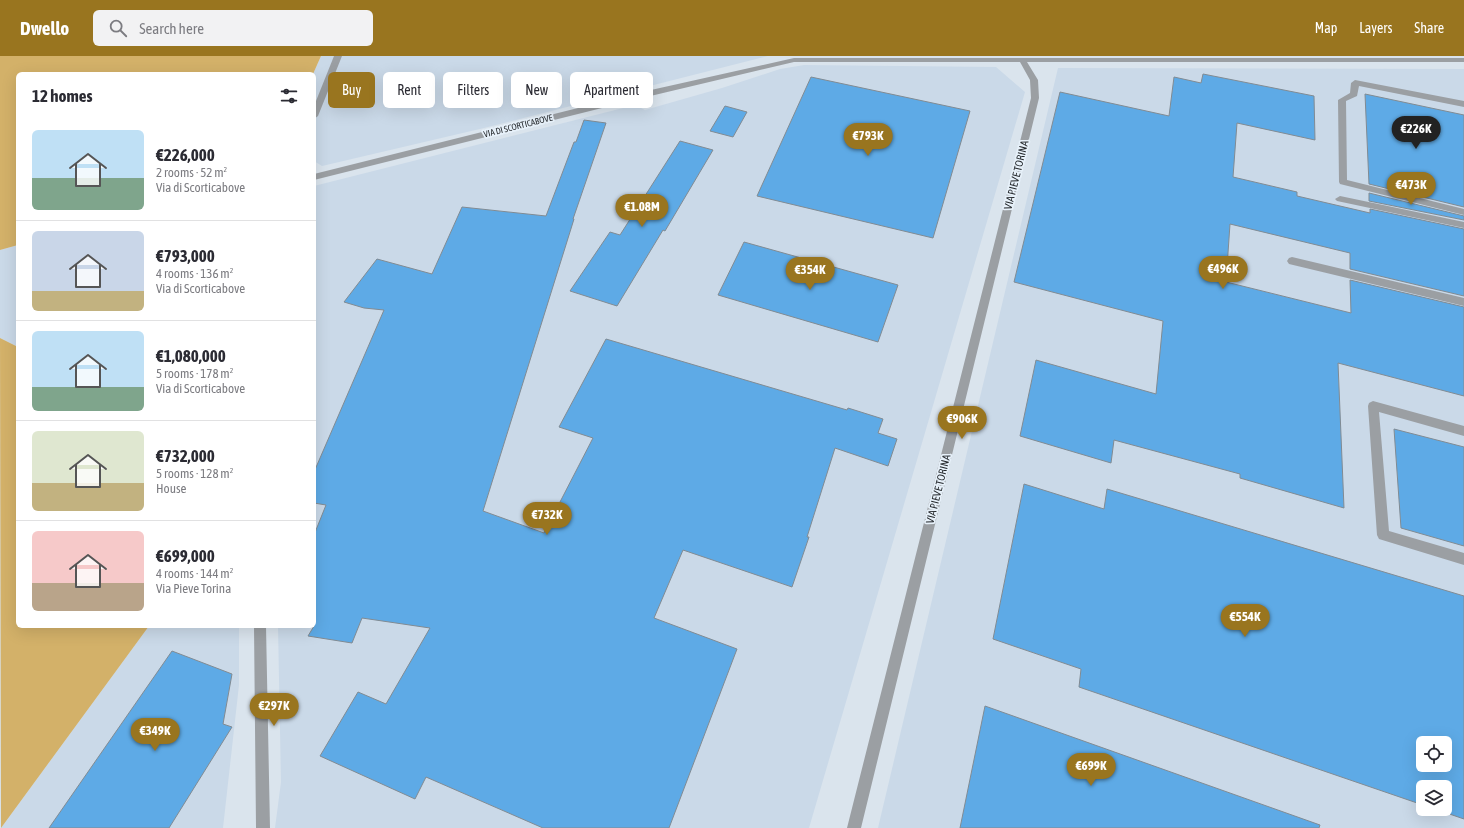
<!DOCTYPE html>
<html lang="en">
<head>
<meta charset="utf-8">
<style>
  :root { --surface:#fff; --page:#f2f2f3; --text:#2b2b33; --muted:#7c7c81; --line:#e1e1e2; --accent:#99751f }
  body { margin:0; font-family:"Asap Condensed",sans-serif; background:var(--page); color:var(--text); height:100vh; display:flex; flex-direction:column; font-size:15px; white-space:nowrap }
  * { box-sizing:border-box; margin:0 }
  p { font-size:13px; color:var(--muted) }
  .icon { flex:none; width:22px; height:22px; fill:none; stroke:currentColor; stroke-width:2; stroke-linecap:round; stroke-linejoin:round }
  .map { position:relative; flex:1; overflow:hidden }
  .side { position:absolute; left:16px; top:16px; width:300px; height:556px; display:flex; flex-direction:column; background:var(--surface); border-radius:6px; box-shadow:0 4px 16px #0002 }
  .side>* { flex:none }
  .top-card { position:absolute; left:328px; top:16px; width:380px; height:36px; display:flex; gap:8px }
  .tools { position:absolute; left:1416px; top:680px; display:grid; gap:8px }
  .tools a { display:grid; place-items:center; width:36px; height:36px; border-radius:6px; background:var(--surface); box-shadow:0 4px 16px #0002; font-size:20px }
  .price { position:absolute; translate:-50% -34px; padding:0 9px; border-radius:14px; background:var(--accent); color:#fff; font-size:13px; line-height:26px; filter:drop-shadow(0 1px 2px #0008) }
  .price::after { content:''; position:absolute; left:50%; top:24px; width:12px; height:9px; margin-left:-6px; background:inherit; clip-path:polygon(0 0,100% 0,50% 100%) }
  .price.active { background:#222; color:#fff }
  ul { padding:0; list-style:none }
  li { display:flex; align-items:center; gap:12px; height:100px; padding:0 16px }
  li+li { border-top:1px solid var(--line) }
  li span { display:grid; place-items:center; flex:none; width:112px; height:80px; border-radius:6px; color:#555 }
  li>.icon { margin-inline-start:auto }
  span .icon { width:48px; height:48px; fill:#fffc; stroke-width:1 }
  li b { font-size:17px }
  h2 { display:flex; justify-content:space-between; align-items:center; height:48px; padding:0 16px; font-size:17px }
  .tag { padding:0 14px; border-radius:6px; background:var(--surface); box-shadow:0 4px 16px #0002; font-size:14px; line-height:36px }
  .tag.active { background:var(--accent); color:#fff }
  header { display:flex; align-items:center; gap:24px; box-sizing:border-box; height:56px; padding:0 20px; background:var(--accent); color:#fff }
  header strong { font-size:19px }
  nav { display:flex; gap:22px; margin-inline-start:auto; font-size:14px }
  .search { width:280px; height:36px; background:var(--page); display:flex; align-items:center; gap:10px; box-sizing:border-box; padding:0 14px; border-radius:6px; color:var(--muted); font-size:15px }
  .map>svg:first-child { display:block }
</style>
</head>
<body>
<header>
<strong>Dwello</strong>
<div class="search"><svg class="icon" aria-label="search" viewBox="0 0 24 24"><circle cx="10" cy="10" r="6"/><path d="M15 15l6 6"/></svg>Search here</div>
<nav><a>Map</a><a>Layers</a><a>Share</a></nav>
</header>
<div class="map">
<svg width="1464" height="772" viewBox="0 0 1464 772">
  <rect width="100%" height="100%" fill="#dae4ed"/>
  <path fill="#cad9e8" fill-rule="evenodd" d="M321,0H768L484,72L322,110L314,105L313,18Z
    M804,9L996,11L1025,36L809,772H275L281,726L278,570H314V130L635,49L645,54L722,32L780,13Z
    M1058,12L1464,13V772H878ZM1423,687H1445V709H1423ZM1423,731H1445V753H1423Z
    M18,189V291L0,282V194Z
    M149,570H239V629L223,772H1Z"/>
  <path fill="#d3b169" d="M0,0H321L313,18H18V189L0,194Z
    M0,282L18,291V570H149L1,772Z"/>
  <path fill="#5eaae6" stroke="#818b93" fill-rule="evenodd" d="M1203,18L1314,40L1315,84L1237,67L1233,121L1297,136V140L1370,157V153L1464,173V240L1350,213V197L1230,168L1226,226L1351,257L1350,224L1464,251V340L1338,307L1344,452L1240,422V418L1114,384L1111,407L1020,380L1036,304L1156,338L1163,265L1014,226L1060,36L1169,60L1174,21L1201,27Z
    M811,21L970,55L933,182L757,140Z
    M1365,38L1464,59V151L1369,128Z
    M725,50L747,56L733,81L710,75Z
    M584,64L606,67L573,163H574L483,455L544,477L593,382L559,371L606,283L847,354L848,352L883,363L878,377L897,383L888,410L835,392L807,481H809L792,531L683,494L654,562L737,593L669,772H543L426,721L415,743L320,700L358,636L386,648L430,572L362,562L352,587L308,580L314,570V479L326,449L314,447V416L384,254L364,252L344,246L377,203L432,218L462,151L546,160L574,86H576Z
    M680,85L713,94L665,175L663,174L617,250L570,235L610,176L620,179Z
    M1369,137L1464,160V164L1369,145Z
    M744,186L898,229L878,286L718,239Z
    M1394,373L1464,391V490L1401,472Z
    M1024,428L1104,453L1107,433L1464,540V763L1435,753H1445V731H1423V749L1079,631L1081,613L993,583ZM1423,687H1445V709H1423Z
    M172,595L232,618L223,668L232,671L169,772H49Z
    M985,650L1320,769L1319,772H960Z"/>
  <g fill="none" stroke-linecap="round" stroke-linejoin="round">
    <path fill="#9b9fa3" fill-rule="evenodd" d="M1355,24L1464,45V51L1359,30L1357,40L1346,45L1347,124L1464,153V159L1340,128L1339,126L1338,44L1350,37L1351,27Z
      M1340,140L1464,166V172L1337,145L1335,143Z
      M1292,201L1464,242V250L1289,208L1287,205L1289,202Z
      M1373,345L1464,370V380L1379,356L1389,475L1464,497V509L1379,483L1377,479L1368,350L1369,347Z"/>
    <path fill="#9b9fa3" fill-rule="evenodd" d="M334,0H342L318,60L314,63V50Z
      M794,2H1464V6H1027L1038,24L1039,42L861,772H847L1031,42L1030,24L1020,6H794L642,42L314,124V118L642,36Z
      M254,570H266L270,772H256Z"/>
  </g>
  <g text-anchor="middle" stroke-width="3.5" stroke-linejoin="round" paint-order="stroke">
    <g font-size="9" fill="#24282c" stroke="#e7f1fa">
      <text transform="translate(518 70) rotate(-14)" y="3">VIA DI SCORTICABOVE</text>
    </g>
    <g font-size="11" fill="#24282c" stroke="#e7f1fa">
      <text transform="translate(1016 119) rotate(-76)" y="4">VIA PIEVE TORINA</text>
      <text transform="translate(938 433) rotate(-76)" y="4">VIA PIEVE TORINA</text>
    </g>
  </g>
</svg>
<div class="tools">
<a><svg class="icon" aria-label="locate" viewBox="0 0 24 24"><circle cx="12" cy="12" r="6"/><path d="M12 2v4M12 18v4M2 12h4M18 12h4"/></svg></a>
<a><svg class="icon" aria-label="layers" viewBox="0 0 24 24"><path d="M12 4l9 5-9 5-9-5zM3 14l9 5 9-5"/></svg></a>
</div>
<b class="price active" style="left:1416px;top:94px">€226K</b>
<b class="price" style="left:868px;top:101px">€793K</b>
<b class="price" style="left:1411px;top:150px">€473K</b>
<b class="price" style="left:642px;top:172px">€1.08M</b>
<b class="price" style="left:1223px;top:234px">€496K</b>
<b class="price" style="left:810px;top:235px">€354K</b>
<b class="price" style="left:962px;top:384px">€906K</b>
<b class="price" style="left:547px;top:480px">€732K</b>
<b class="price" style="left:1245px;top:582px">€554K</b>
<b class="price" style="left:274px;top:671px">€297K</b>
<b class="price" style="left:155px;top:696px">€349K</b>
<b class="price" style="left:1091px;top:731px">€699K</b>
<div class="top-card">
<a class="tag active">Buy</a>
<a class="tag">Rent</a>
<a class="tag">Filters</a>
<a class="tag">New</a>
<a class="tag">Apartment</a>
</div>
<section class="side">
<h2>12 homes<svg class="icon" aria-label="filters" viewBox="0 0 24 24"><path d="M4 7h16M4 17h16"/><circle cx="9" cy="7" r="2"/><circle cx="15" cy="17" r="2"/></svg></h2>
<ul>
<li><span style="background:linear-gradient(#bfe0f5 60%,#7fa58c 0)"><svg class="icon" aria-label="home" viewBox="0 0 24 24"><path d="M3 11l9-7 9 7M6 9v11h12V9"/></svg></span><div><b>€226,000</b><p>2 rooms · 52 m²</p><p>Via di Scorticabove</p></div></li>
<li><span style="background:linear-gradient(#c9d6e8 75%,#c2b280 0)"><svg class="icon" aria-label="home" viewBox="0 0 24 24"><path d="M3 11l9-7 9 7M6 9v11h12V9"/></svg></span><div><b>€793,000</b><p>4 rooms · 136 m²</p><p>Via di Scorticabove</p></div></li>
<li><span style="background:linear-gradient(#bfe0f5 70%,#7fa58c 0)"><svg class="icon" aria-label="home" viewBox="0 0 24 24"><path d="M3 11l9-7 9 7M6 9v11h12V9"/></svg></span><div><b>€1,080,000</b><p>5 rooms · 178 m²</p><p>Via di Scorticabove</p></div></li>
<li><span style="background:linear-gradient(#dfe7d0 65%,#c2b280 0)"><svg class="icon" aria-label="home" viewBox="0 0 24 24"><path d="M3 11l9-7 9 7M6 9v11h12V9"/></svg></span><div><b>€732,000</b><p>5 rooms · 128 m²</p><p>House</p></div></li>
<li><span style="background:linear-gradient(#f6c9c9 65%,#b9a48a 0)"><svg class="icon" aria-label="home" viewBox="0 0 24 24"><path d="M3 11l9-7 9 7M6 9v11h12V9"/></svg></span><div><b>€699,000</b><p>4 rooms · 144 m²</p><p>Via Pieve Torina</p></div></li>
</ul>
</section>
</div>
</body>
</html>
